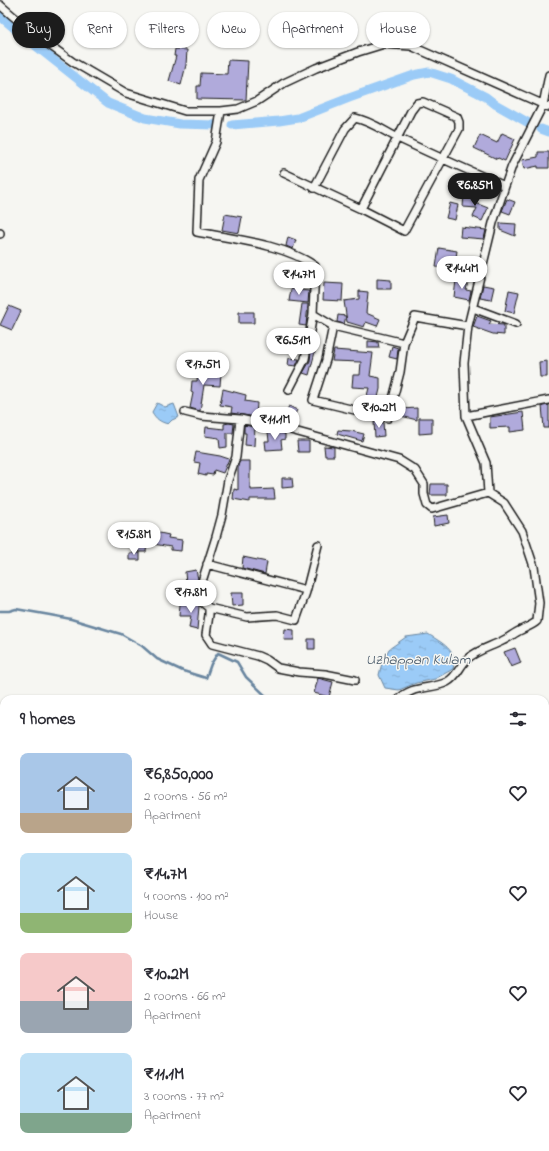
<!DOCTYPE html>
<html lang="en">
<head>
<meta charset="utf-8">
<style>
  :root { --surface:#fff; --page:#f2f2f3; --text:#2b2b33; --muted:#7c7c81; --accent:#1c1c1c }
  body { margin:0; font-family:"Indie Flower",sans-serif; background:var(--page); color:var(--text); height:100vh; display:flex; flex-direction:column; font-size:15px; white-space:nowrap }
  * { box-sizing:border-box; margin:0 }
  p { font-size:13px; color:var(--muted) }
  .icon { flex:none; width:22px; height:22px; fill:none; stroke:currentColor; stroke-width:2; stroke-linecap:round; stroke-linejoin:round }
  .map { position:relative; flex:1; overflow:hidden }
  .side { position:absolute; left:0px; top:695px; width:549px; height:456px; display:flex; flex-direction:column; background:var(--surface); border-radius:12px 12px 0 0; box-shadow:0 1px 3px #0004 }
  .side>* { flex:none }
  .banner { position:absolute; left:12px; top:12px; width:525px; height:36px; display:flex; gap:8px }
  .price { position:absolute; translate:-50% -34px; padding:0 9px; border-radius:14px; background:#fff; color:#222; font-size:13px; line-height:26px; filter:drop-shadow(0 1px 2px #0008) }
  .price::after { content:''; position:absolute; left:50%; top:24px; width:12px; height:9px; margin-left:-6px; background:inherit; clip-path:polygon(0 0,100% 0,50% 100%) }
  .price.on { background:var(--accent); color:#fff }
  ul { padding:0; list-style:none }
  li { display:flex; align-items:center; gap:12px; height:100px; padding:0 20px }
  li span { display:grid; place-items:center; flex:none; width:112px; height:80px; border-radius:8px; color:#555 }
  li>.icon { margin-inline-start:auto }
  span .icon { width:48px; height:48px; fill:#fffc; stroke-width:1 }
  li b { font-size:17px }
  h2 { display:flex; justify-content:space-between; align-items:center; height:48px; padding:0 20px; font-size:17px }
  .pill { padding:0 14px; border-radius:18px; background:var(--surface); box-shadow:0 1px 3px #0004; font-size:14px; line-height:36px }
  .pill.on { background:var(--accent); color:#fff }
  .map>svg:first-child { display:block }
</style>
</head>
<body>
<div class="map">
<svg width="549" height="1151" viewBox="0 0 549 1151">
  <defs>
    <pattern id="water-ripples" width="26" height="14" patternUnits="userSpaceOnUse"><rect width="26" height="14" fill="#9bcbf7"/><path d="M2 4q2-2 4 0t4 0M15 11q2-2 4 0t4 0" fill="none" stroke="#85aed3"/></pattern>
  </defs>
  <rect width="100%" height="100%" fill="#f6f6f2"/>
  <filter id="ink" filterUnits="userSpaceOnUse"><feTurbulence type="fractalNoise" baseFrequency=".025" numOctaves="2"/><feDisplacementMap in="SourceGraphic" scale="8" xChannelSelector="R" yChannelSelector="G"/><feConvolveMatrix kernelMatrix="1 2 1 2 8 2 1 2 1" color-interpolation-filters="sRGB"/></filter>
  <g filter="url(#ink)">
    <path fill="url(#water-ripples)" stroke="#68859f" d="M157,403L165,407L174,404L179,417L172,420L168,424C160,422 156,419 152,412Z
      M428,634C442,643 458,650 453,669L435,679L416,683L399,690L385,688L379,675L382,663L389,649L406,637Z"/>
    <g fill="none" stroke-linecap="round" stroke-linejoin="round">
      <path stroke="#68859f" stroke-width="2.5" d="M0,611H9L16,609L50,615L71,619L121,634L142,646L157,659L183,671L206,678L211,664L218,653L237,662L246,677L269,699
        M545,736L549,735
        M545,747V754"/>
      <path stroke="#9bcbf7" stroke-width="9" d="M0,16L27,39L108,103L145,118L180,124L215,125
        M232,125L279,121L298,118L349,98L414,75L429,72L451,79L486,97L495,104L527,122
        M541,129L549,132"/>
    </g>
    <path fill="#b0aadb" stroke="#1c1c1c" d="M169,34L179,37L177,45L167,43Z
      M175,49L187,50L186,65L181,85L169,81L176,56H174Z
      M228,60L248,61L246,100L197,99V86H200L201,73L227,74Z
      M502,133L515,139L505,161L498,158L497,159L474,148L480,135L497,143Z
      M538,152H549V168H538V166L524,169L522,160L538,157Z
      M464,194L474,195L473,202L488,208L482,221L473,217L477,208L463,207Z
      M507,199L515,202L510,214L502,211Z
      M450,203L458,205L455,220L446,218Z
      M225,214L242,217L239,233L222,230Z
      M500,223L516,224L515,236L500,230Z
      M461,227L486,230L484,239L460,237Z
      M288,237L296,240L293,249L286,246Z
      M439,248L457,251L454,270L436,267Z
      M299,265L309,268L307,275L297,273Z
      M279,270L291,271V280L279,279Z
      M377,279L391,280V289H377Z
      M456,280L468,282L466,290L471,291L469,300L454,297Z
      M324,283L343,284L342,301L323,300Z
      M483,285L494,287L491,300L480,298Z
      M291,289L309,291L308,303L289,301Z
      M509,290L519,292L514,313L505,311Z
      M359,291L368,292L366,313L380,319L377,326L366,322L364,327L347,322L344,301L359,299Z
      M302,304H308L306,326L299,325Z
      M9,306L21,311L12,330L0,325Z
      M239,312H254V323H239Z
      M338,315L346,316L344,324L337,322Z
      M477,316L491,321L489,324L504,325V335L493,334L473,327Z
      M368,341L378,342L379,348H368Z
      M392,346L398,348L397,359L389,357Z
      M334,350L373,353L370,376L380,378V389L375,410L364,407L369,388L352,387L353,375H360L361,362L332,361Z
      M311,351L315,352L309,375L303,373L310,361Z
      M289,358L299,359L296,366L288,365Z
      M547,361V377H540L539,362Z
      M198,370L221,372L220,386L204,385L200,411L190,408L193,393L191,392L192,381H197Z
      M223,389L246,395L245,401L257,403L256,417L231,413L232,407L220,405Z
      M549,405V428H544L542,406Z
      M289,406L297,410L290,425L281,421Z
      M417,408V420L401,416V409Z
      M523,412L525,430L510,432V427L490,428V417Z
      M419,418H432V433L419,434Z
      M374,422H383L384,436L375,437Z
      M229,423L234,424L233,433H227V447L220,448L219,438L205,436L206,427L224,429V424Z
      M244,425L255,427L254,446L245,445L246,433H244Z
      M338,430L351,431L364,434L362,441L337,434Z
      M274,431L285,434V439L281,440L282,449L266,450L265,441H269L268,432Z
      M297,441H309V452H298Z
      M324,446L334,447V456H325Z
      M196,452L220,456L229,459L223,473L214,470L213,475L206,474V476L198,474L200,463L194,462Z
      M240,461H250V487H251V490L274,489L275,499H250V502L233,499L234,489L238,490V465Z
      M282,478H292L293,487L282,488Z
      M431,484H447V495H430Z
      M448,515L449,523L434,526L433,517Z
      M141,526H155V532L169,535L168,538L182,540L181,551L171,550V547L147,543L146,552H138Z
      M129,553H140V560H129Z
      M243,557L267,562L265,574L242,568Z
      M196,570L198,579L197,582L186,584L185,572Z
      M231,593H243V605L232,606Z
      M180,604H198L199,606L197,630L189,628L191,616H179Z
      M285,629L294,630V640H284Z
      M308,639H315V649H308Z
      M515,648L521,663L511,667L504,652Z
      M318,678L333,682L329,697L314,693Z"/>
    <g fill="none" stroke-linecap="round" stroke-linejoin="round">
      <defs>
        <path id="street" d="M0,5L34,34L73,62L126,93L185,111H221L238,109L257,101L284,83L316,68L358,52L384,44L411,46L549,107
          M221,111L216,142L199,180L197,232C233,239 284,244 315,266L313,314L305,359L289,390
          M284,173L361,209L404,231L459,129V122L457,117L423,102L417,103L411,111L361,209
          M314,188L345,129L355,118C371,121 385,132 400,139C434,155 469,171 505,186
          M0,233V234
          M473,308L516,324
          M313,314L333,326L404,343L415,317L468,326
          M333,326L326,360L313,400L388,418L400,372L404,343
          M185,412L201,416L240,419L287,429L399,460L415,470L424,484V494L427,505L432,509L488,493
          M466,416L549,400
          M240,419L236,457L228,480L222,515L216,537L199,591L202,602L209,608V615L206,635L212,644L258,656L267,660L278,668L299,672L325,674L355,680
          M207,564L306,590
          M209,608L247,617L277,615L296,620L306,592L318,545
          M399,699C413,685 430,690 447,682C457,677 459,667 467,659C477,650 490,647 502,641C509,638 514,633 521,630C526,627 532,626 537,621L539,603L534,567L522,531L504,503L488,493L486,463L466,416L464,363L468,326L493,223L505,186L512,166L543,105L549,75
          M0,798L4,800
          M0,923L4,924
          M545,966L549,964
          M545,1041H549
          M8,1147V1151
          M173,1147L186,1151
          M218,1151V1147
          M305,1151H319
          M383,1151L384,1147
          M511,1151V1147"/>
      </defs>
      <use href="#street" stroke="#1c1c1c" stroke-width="10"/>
      <use href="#street" stroke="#f6f6f2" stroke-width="7"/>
    </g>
  </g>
  <g text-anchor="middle" stroke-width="3" stroke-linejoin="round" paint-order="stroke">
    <g font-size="15" font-style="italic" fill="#485969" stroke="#f6f6f2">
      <text x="418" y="664">Uzhappan Kulam</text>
    </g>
  </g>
</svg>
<b class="price on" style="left:475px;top:207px">₹6.85M</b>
<b class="price" style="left:462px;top:290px">₹14.4M</b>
<b class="price" style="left:299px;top:296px">₹14.7M</b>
<b class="price" style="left:293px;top:362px">₹6.51M</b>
<b class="price" style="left:203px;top:386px">₹17.5M</b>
<b class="price" style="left:379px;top:429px">₹10.2M</b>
<b class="price" style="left:275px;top:441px">₹11.1M</b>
<b class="price" style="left:134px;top:556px">₹15.8M</b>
<b class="price" style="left:191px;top:614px">₹17.8M</b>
<div class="banner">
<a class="pill on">Buy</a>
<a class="pill">Rent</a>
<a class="pill">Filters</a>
<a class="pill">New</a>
<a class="pill">Apartment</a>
<a class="pill">House</a>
</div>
<section class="side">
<h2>9 homes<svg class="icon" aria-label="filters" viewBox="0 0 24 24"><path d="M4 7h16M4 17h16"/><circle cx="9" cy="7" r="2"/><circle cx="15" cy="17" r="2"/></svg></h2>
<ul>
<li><span style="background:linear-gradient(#a9c7e8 75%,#b9a48a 0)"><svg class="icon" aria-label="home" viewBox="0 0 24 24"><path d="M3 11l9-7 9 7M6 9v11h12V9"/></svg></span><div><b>₹6,850,000</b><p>2 rooms · 56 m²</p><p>Apartment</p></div><svg class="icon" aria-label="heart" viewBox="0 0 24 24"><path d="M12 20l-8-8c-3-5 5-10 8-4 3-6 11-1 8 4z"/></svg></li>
<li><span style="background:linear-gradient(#bfe0f5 75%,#8fb573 0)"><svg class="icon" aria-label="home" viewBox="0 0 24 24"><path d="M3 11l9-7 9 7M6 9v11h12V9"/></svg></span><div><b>₹14.7M</b><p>4 rooms · 100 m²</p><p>House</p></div><svg class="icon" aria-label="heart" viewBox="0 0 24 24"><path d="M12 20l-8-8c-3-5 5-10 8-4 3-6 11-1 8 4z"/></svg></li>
<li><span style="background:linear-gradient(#f6c9c9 60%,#9aa5b1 0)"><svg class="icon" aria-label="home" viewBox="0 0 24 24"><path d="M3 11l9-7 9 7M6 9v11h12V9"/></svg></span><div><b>₹10.2M</b><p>2 rooms · 66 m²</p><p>Apartment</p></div><svg class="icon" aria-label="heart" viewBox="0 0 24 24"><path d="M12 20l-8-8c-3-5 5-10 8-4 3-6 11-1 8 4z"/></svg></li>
<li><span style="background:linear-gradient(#bfe0f5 75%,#7fa58c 0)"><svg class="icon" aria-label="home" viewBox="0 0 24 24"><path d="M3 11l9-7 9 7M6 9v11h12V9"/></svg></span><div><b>₹11.1M</b><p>3 rooms · 77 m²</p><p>Apartment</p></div><svg class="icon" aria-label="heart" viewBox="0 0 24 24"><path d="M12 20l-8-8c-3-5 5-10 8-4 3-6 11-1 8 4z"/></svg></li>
</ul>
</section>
</div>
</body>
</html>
